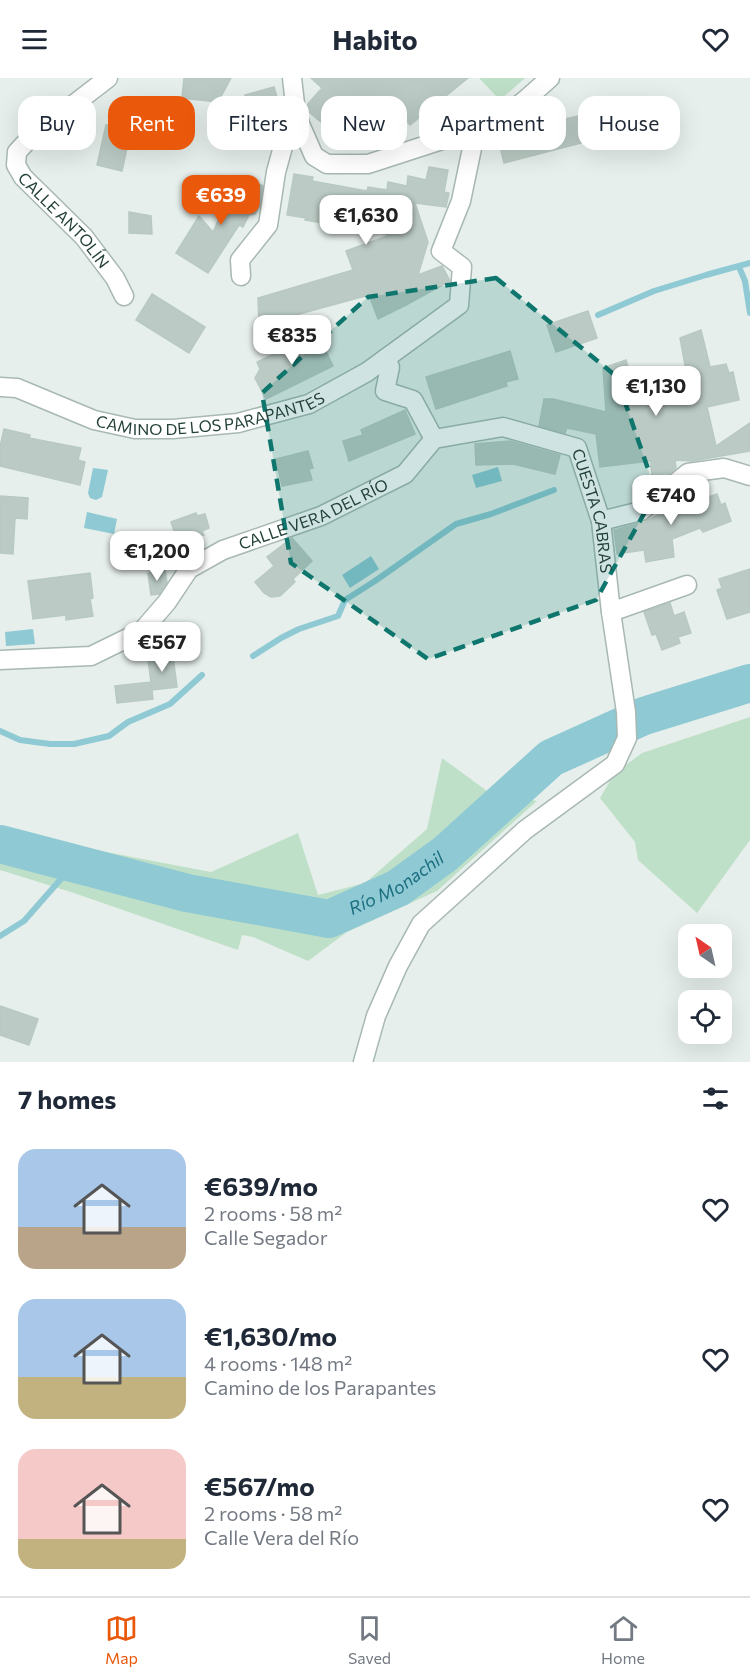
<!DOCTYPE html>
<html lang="en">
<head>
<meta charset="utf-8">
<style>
  :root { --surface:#fff; --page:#f6f6f7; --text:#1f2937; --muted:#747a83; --line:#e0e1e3; --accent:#ea580c }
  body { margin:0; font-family:Commissioner,sans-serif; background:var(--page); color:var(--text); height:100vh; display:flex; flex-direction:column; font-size:22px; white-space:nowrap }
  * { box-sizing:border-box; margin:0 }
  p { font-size:20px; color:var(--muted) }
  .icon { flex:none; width:33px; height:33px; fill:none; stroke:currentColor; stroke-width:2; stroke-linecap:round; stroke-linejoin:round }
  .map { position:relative; height:984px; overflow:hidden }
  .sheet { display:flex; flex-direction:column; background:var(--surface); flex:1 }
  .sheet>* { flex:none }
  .hud { position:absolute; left:18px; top:18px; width:714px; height:54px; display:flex; gap:12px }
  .needle { width:39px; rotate:326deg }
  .tools { position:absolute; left:678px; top:846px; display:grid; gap:12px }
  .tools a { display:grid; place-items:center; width:54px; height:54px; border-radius:12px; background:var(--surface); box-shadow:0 6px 24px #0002; font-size:30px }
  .price { position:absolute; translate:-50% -51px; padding:0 14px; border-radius:12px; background:#fff; color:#222; font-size:20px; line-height:39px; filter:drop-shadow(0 2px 3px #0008) }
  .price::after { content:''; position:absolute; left:50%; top:36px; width:18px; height:14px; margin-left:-9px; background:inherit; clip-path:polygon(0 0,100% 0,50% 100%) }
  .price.selected { background:var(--accent); color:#fff }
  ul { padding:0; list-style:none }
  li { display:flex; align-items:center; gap:18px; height:150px; padding:0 18px }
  li span { display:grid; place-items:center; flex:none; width:168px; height:120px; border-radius:18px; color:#555 }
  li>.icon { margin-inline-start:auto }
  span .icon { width:72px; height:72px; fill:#fffc; stroke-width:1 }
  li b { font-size:26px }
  h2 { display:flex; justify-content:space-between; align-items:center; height:72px; padding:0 18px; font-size:26px }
  .pill { padding:0 21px; border-radius:18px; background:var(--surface); box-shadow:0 6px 24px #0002; font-size:21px; line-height:54px }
  .pill.selected { background:var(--accent); color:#fff }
  header { display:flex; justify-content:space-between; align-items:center; height:78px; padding:0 18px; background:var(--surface); font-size:27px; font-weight:700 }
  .tab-bar { display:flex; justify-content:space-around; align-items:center; height:84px; border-top:2px solid var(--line); background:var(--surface); font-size:16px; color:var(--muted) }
  .tab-bar a { display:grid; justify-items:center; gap:3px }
  .tab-bar .selected { color:var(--accent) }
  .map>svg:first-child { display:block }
</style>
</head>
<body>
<header><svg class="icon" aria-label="menu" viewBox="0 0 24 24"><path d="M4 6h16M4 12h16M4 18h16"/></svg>Habito<svg class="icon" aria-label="heart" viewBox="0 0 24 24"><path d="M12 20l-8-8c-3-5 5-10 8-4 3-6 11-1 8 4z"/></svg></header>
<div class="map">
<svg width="750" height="984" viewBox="0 0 750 984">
  <rect width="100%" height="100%" fill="#e6efeb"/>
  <path fill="#bfe0c8" d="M479,0H525L500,22Z
    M750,639V762L697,835L638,782L635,764L600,720L614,696L642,675Z
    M442,680L487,713L537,723L437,813L347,854L308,883L253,859L242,857L238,872L74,815L0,792V748L43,762L211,794L298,755L318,817L365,805L427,751Z"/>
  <path fill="#8ec9d4" d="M498,389L502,403L476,410L472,397Z
    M93,390L108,392L102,419L96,422L90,420L88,415Z
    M87,434L117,441L114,456L84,450Z
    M371,478L379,491L350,510L342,497Z
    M33,551L35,566L6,568L5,554Z"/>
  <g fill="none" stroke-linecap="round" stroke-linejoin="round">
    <path stroke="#8ec9d4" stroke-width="6" d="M739,189L745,203L750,235
      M598,237L654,213L706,197L750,185
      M253,578L281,560L299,551L338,538L345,522L375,503L456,446L491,436L554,412
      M0,653L20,662L50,666H74L109,658L128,644L170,626L202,597
      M0,858L24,843L75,785"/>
    <path stroke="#8ec9d4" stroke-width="38" id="s1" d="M0,766L187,815L329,841L398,810L445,776L551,680L644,638L750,605"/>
  </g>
  <path fill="#bbcac4" stroke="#b8c9c2" stroke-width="1.5" d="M184,0H231L218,24L182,20Z
    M311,0H468L410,47L387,22L354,62L339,49L337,52L325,41L322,45L308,33L307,27L322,10Z
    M274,9L281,33L252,41L245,17Z
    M579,38L585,64L504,85L501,73L515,52Z
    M106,47L131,52L122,93L97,87Z
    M429,89L448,92L444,114L449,115L446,129L415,125L428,164L418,197L442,188L450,203L406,227L378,241L369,217L259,247L258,220L353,192L346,173L390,157L305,142L306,140L287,137L294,96L313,99L312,103L367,113L368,109L387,112L388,104L407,108L408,98L426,102Z
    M242,98L263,108L260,128L255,136L249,137L243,149L239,147L208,195L176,175L199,138L213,154L234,108L236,109Z
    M129,134L151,138L152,156L129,155Z
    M152,216L205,249L189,275L136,242Z
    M588,233L597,260L556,274L547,247Z
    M701,252L710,289L726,286L729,295L733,294L739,322L707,329L716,368L750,345V373L692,383L675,382L676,390L654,408L650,383L600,389L596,356L567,350L565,355L539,348L544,321H553L606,334L603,290L626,282L637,321L690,314L680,260Z
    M317,255L333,288L266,321L255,300L260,291L257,284Z
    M510,273L518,301L506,304L507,308L436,331L426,299Z
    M405,332L415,356L349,383L343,363L363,357L361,352Z
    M4,351L30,357L29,360L81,370L78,382L85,384L80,407L0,388V369Z
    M510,363L560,377L555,396L513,386L476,387L475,366Z
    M308,373L313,390L309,391L312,402L282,408L276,381Z
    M694,415L697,423L717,416L721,427L725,425L731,443L703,454L700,450L672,461L674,479L646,484L644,472L617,476L614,452L644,444L658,437L657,434L678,417L679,422Z
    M0,418L28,420L27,441L15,440L13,476L0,475Z
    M196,435L197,438L205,436L209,450L202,453L204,457L198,459L199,462L179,468L171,444Z
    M292,460L312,483L293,501L295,504L280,518L271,519L264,515L255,504L274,488L267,479Z
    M750,491V534L727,541L717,512L722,510L719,501Z
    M165,492L167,504L159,516L151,517L148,495Z
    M90,495L93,520L90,521L93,538L66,542V537L33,541L28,503Z
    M670,525L674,538L684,534L691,555L678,559L680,565L662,572L656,556L652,557L644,534Z
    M173,578L177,609L152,612L148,581Z
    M151,604L153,621L117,625L115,608Z
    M0,928L38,941L29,967L0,957Z"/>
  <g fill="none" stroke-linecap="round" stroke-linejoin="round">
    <defs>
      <path id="pedestrian" d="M385,281L390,289L385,313L413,322L434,361"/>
      <g id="minor">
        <path id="s2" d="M108,0L30,60L17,74L16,87L23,99L84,159L115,200L124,218"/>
        <path d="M292,0L295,26L300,46L314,78L327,86H368L476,51L500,41L524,23L550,0"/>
        <path d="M241,198L240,182L268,147L276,94L284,65L300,46"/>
        <path id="s3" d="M0,309L17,310L94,342L135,351H173L238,345L309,326L367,294L459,227L462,189L441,173L461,123L476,51"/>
        <path d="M601,443L641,433L688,395L724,390L750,398"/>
        <path d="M611,534L687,507"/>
        <path id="s4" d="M0,582L91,578L142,553L167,524L189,491L223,472L321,438L405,396L434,361L503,349L577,370L601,443L611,534L626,634L627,660L615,686L525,752L421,846L398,888L376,938L363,984"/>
      </g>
    </defs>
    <use href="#pedestrian" stroke="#a8b8b2" stroke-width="21"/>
    <use href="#minor" stroke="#a8b8b2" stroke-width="21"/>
    <use href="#pedestrian" stroke="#fff" stroke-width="18"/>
    <use href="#minor" stroke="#fff" stroke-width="18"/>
  </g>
  <path fill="#0f766e" fill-opacity="0.2" stroke="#0f766e" stroke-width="4.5" stroke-dasharray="12 8" stroke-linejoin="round" d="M496,200L616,298L656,414L596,522L428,581L291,485L262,315L368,219Z"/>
  <g text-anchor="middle" stroke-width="4.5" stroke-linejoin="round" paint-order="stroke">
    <g font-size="16" fill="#24423a" stroke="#f7fbf9">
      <text dy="6" stroke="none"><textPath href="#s2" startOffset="204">CALLE ANTOLÍN</textPath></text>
      <text dy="6" stroke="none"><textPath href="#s3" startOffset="219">CAMINO DE LOS PARAPANTES</textPath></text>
      <text dy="6" stroke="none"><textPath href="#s4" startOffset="362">CALLE VERA DEL RÍO</textPath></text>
      <text dy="6" stroke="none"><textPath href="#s4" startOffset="720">CUESTA CABRAS</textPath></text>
    </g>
    <g font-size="18" font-style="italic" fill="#1c6f80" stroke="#f7fbf9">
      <text dy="6" stroke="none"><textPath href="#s1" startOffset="414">Río Monachil</textPath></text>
    </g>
  </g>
</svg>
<div class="tools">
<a><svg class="needle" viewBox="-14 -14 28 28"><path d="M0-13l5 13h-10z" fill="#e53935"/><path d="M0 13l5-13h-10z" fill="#747a83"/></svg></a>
<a><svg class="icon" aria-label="locate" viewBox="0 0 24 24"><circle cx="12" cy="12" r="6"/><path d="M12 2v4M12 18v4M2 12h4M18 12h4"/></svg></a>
</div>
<b class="price selected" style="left:221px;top:148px">€639</b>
<b class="price" style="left:366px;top:168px">€1,630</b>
<b class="price" style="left:292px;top:288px">€835</b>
<b class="price" style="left:656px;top:339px">€1,130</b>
<b class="price" style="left:671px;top:448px">€740</b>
<b class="price" style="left:157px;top:504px">€1,200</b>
<b class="price" style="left:162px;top:595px">€567</b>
<div class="hud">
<a class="pill">Buy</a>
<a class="pill selected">Rent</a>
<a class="pill">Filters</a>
<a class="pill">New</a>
<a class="pill">Apartment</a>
<a class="pill">House</a>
</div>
</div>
<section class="sheet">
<h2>7 homes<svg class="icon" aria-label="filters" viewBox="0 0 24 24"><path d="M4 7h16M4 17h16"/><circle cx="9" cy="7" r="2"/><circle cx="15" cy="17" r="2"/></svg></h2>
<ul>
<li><span style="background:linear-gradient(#a9c7e8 65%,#b9a48a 0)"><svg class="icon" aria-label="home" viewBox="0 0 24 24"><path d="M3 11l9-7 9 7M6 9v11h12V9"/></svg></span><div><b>€639/mo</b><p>2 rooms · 58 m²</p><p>Calle Segador</p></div><svg class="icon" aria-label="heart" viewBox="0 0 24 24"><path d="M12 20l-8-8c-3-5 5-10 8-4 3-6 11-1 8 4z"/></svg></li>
<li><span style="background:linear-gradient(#a9c7e8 65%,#c2b280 0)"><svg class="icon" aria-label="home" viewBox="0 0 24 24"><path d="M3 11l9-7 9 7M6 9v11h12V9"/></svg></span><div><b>€1,630/mo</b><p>4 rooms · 148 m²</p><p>Camino de los Parapantes</p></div><svg class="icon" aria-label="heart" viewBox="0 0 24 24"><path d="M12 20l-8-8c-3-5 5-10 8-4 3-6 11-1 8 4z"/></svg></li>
<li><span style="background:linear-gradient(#f6c9c9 75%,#c2b280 0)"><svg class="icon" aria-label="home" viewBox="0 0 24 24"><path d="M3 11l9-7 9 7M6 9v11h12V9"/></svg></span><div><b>€567/mo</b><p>2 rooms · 58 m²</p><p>Calle Vera del Río</p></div><svg class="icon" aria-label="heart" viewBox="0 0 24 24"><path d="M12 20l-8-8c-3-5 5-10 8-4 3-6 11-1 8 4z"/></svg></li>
</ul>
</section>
<nav class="tab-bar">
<a class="selected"><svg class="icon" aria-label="map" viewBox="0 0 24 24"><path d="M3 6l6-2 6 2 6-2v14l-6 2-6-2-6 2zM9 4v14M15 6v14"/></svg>Map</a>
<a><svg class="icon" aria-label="saved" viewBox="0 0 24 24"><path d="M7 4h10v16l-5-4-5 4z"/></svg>Saved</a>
<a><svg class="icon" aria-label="home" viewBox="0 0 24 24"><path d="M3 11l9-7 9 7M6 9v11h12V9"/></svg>Home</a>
</nav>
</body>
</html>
